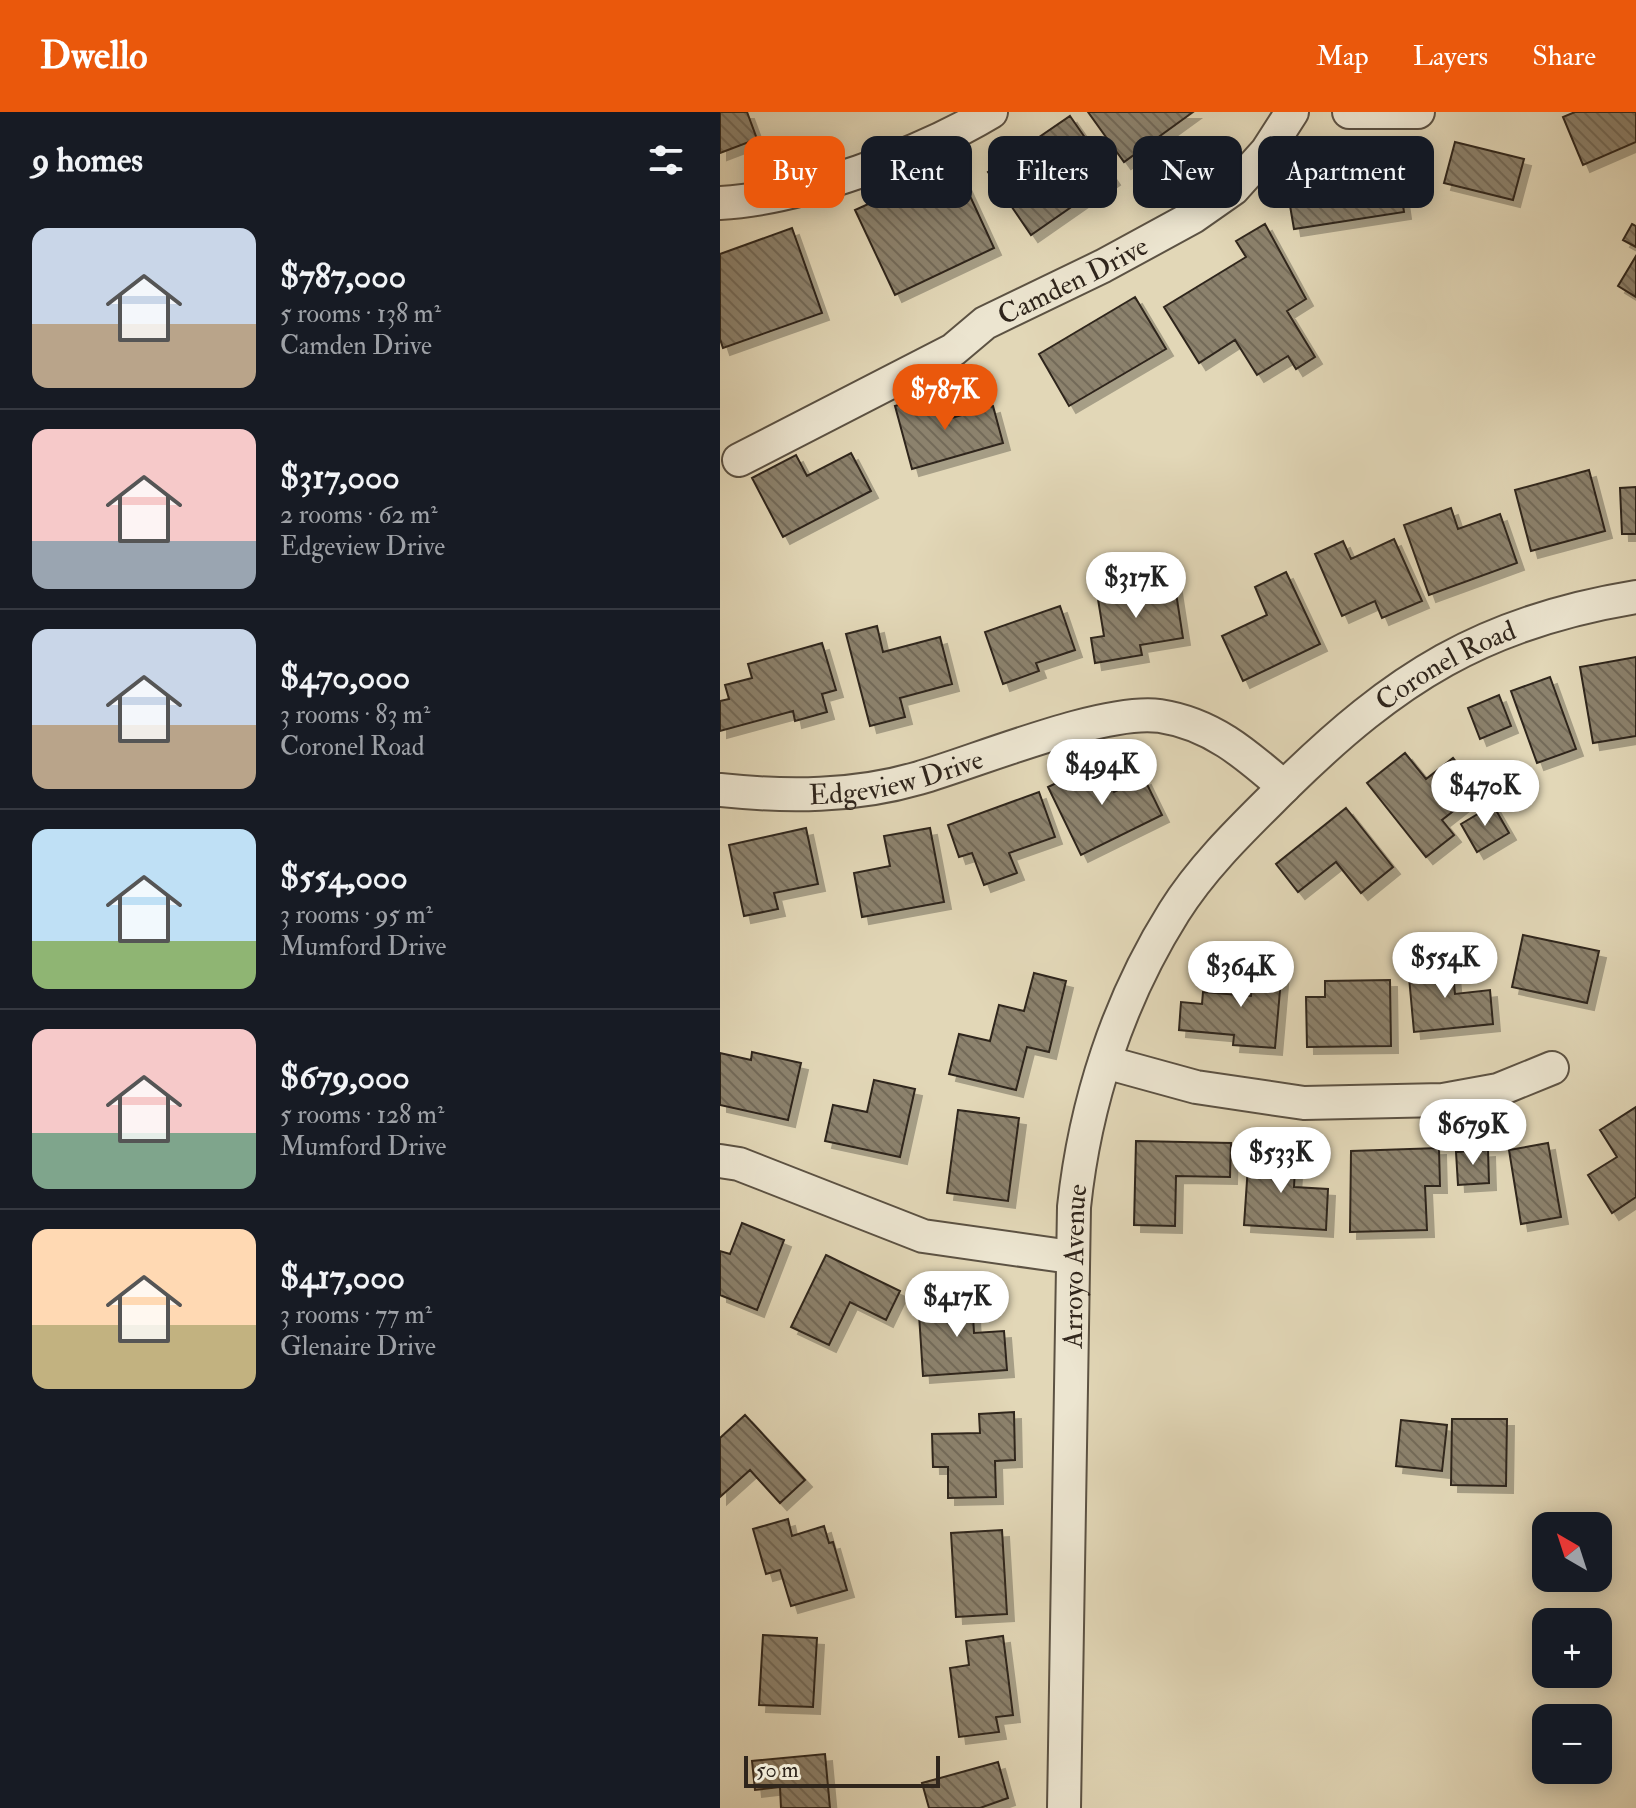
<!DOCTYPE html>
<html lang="en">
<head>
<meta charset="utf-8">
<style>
  :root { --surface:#171b24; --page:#20242c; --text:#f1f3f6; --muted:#9ea1a6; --line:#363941; --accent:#ea580c }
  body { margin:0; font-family:"IM FELL Double Pica",serif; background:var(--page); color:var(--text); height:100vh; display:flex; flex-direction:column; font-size:30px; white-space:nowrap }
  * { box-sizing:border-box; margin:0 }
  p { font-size:26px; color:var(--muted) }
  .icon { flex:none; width:44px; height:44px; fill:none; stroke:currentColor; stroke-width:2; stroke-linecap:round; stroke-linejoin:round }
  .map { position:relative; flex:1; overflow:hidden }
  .side { display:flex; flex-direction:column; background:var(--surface); width:720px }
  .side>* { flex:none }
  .top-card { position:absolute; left:24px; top:24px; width:760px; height:72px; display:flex; gap:16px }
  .needle { width:52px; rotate:321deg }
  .buttons { position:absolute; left:812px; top:1400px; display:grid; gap:16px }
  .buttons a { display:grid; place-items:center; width:80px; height:80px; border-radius:16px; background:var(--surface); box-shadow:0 4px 20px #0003; font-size:40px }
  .scale { position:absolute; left:24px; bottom:20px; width:196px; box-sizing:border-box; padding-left:8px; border:4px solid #2f251c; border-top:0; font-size:22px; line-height:28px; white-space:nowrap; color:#2f251c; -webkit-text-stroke:6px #ece5d0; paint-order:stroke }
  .price { position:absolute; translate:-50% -68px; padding:0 18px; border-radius:28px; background:#fff; color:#222; font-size:26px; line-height:52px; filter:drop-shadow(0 2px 4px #0008) }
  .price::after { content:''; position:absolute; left:50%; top:48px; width:24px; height:18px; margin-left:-12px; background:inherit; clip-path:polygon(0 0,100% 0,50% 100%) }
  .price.active { background:var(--accent); color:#fff }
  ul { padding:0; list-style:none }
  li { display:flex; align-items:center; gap:24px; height:200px; padding:0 32px }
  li+li { border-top:2px solid var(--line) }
  li span { display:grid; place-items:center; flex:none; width:224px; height:160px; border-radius:16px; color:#555 }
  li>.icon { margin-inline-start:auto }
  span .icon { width:96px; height:96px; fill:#fffc; stroke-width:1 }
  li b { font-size:34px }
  h2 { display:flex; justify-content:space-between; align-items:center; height:96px; padding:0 32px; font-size:34px }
  .pill { padding:0 28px; border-radius:16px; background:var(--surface); box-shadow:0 4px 20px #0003; font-size:28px; line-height:72px }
  .pill.active { background:var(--accent); color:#fff }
  header { display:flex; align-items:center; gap:48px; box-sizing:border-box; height:112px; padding:0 40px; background:var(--accent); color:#fff }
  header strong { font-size:38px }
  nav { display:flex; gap:44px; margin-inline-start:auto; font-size:28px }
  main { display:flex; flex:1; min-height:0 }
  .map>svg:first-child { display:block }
</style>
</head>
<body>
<header>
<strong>Dwello</strong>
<nav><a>Map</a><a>Layers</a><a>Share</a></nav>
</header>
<main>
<section class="side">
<h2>9 homes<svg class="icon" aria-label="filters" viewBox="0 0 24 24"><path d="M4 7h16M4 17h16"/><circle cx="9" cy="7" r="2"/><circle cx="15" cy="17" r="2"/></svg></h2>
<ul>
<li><span style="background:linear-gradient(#c9d6e8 60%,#b9a48a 0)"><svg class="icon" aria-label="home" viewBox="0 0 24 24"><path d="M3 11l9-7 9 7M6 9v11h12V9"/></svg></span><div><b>$787,000</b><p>5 rooms · 138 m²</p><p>Camden Drive</p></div></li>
<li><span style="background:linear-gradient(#f6c9c9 70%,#9aa5b1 0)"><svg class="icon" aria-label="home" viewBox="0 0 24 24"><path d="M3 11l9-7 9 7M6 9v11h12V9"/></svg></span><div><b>$317,000</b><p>2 rooms · 62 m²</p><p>Edgeview Drive</p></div></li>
<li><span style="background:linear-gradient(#c9d6e8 60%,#b9a48a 0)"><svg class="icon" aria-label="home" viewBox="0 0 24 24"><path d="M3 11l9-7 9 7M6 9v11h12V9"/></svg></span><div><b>$470,000</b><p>3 rooms · 83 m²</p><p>Coronel Road</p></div></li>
<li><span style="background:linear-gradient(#bfe0f5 70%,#8fb573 0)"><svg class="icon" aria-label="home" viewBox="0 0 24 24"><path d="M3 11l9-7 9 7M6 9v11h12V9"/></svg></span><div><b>$554,000</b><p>3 rooms · 95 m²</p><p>Mumford Drive</p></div></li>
<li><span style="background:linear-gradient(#f6c9c9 65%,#7fa58c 0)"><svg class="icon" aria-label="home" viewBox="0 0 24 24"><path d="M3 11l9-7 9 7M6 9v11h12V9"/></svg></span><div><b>$679,000</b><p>5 rooms · 128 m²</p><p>Mumford Drive</p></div></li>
<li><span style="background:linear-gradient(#ffd9b3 60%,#c2b280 0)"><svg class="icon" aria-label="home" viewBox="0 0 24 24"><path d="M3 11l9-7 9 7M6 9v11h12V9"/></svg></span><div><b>$417,000</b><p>3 rooms · 77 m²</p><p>Glenaire Drive</p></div></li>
</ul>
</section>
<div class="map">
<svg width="916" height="1696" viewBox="0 0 916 1696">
  <defs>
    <pattern id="building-back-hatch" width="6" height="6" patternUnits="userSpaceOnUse" patternTransform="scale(2)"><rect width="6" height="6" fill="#8c826d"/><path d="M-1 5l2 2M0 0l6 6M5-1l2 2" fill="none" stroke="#736a59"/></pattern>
    <filter id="shadow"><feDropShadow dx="7" dy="7" stdDeviation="0" flood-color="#0004"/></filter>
  </defs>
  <rect width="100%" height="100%" fill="#e2d7b7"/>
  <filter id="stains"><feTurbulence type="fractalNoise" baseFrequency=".0025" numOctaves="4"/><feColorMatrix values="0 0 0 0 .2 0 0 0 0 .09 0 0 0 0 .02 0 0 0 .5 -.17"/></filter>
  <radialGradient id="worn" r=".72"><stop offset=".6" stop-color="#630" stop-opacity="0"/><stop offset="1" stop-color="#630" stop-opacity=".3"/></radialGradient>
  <path fill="url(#building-back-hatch)" stroke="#2f251c" stroke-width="2" filter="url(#shadow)" d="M0,0H27L37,27L0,41Z
    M368,0H473L404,50Z
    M855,0H916V30L863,53L843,5Z
    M350,4L393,66L311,123L268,60Z
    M735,30L804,47L793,88L724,71Z
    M675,38L684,100L574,117L567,76L591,72L588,52Z
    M244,71L274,136L175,183L135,98L190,73L199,93Z
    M545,112L586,187L567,199L595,245L576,257L568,244L537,263L515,228L479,251L444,195L526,145L516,129Z
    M912,112L916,114V135L903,128Z
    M72,116L102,201L3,236L0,227V142Z
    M916,144V185L898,174Z
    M415,185L446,237L349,294L319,242Z
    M214,283L221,309L273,294L283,331L192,357L175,294Z
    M131,341L151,379L63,425L32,366L76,343L87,364Z
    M869,358L885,419L811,439L795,378Z
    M916,375V422H902L900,376Z
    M731,396L738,417L780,402L797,451L709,483L684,413Z
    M674,427L702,489L662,506L655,489L622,504L595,442L623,429L631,447Z
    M566,460L600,532L523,569L502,524L547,503L535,475Z
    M454,468L463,526L420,533L422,543L375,551L371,526L384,524L377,481Z
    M340,494L355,538L316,551L319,559L283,572L265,520Z
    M157,514L163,540L220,525L232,572L180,586L185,605L150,614L126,522Z
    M102,531L116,578L102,582L107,600L75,609L73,599L0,619V589L9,587L5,573L32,566L28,552Z
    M916,545V624L873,631L860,555Z
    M830,565L856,637L817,651L791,579Z
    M779,583L791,614L760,627L748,596Z
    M685,641L706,667L733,646L759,679L722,708L734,723L706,745L647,671Z
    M380,650L394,680L424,666L442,703L361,743L328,675Z
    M319,680L335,725L289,741L297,761L264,773L252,741L239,745L228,713Z
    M773,693L789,721L757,740L741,712Z
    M626,696L673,755L641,781L616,750L578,780L556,752Z
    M86,716L98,772L54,781L58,797L24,804L9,733Z
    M210,716L224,790L142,805L134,761L170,754L164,724Z
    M803,823L879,839L867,891L792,875Z
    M535,842L563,844L555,936L513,933L514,923L459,918L461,890L482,892L483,880L531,884Z
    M732,849L735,882L770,878L773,912L694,920L688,854Z
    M314,861L346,869L329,940L307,935L296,978L229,962L239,922L270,929L279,893L304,899Z
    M670,868L671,934L587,935L586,885H605V869Z
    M32,940L81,951L68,1008L0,993V941L31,948Z
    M154,968L195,977L180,1045L105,1029L113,993L147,1000Z
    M916,995V1085L892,1101L868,1063L897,1045L880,1018Z
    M238,998L299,1006L288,1089L227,1081Z
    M416,1029L511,1031L510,1065L456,1064L455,1114L414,1113Z
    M828,1031L841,1105L801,1112L789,1038Z
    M719,1036L720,1074H705L707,1118L630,1120L631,1039Z
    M768,1038L769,1071L738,1073L736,1040Z
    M529,1039L576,1041L574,1075L608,1077L606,1118L524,1113Z
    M22,1111L64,1128L37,1198L0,1183V1139L10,1142Z
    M106,1143L180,1179L166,1208L130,1190L109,1233L71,1215Z
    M252,1183L254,1221L284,1219L287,1258L203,1264L198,1187Z
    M294,1300L295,1348L275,1349L276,1385L228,1386V1355H213L212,1322L260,1321L259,1302Z
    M25,1303L85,1368L60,1391L30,1358L0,1385V1326Z
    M732,1307H787L786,1374L731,1373Z
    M681,1308L727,1313L722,1359L676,1354Z
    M68,1407L72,1424L104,1414L109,1431L113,1430L127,1478L71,1494L60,1458L46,1462L33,1417Z
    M282,1418L287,1502L236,1505L231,1421Z
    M43,1523L97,1526L93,1595L39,1593Z
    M283,1524L293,1603L276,1605L279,1620L239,1625L230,1556L249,1553L246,1529Z
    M105,1642L110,1696H61L60,1675L35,1678L32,1649Z
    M278,1650L288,1686L260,1696H209L202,1671Z"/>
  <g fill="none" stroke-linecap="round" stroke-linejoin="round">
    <defs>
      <g id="minor">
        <path d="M629,0H698"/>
        <path d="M0,91C80,87 201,42 271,0"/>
        <path id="s1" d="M19,348L233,238L265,211L383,154L473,105L513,77L547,39L572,0"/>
        <path id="s2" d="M0,678C67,685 134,685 199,666C258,649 384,596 440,604C492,612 526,642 564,675"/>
        <path d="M385,950L476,975L584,991L723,988L778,978L832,956"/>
        <path d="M0,1049L19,1052L203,1124L351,1145"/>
        <path id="s3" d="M344,1696L354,1095C365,991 398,889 454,800C484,752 527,712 566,673C675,566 763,510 916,485"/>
      </g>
    </defs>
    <use href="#minor" stroke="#5c5243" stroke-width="36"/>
    <use href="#minor" stroke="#ece5d0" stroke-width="32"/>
  </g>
  <g text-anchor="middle" stroke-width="6" stroke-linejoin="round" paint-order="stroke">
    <g font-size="28" fill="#2f251c" stroke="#ece5d0">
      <text dy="10" stroke="none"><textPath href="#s1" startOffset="380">Camden Drive</textPath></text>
      <text dy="10" stroke="none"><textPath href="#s3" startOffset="1286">Coronel Road</textPath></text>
      <text dy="10" stroke="none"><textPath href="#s2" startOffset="178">Edgeview Drive</textPath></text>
      <text dy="10" stroke="none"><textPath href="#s3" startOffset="542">Arroyo Avenue</textPath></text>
    </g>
  </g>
  <rect width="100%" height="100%" filter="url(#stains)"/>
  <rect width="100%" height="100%" fill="url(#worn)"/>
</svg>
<div class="buttons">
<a><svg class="needle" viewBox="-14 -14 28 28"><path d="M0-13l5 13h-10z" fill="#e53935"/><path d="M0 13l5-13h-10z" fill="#9ea1a6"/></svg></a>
<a>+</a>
<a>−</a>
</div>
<div class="scale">50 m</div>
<b class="price active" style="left:225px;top:320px">$787K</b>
<b class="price" style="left:416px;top:508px">$317K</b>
<b class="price" style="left:382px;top:695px">$494K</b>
<b class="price" style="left:765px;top:716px">$470K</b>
<b class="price" style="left:725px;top:888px">$554K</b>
<b class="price" style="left:521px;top:897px">$364K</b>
<b class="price" style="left:753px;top:1055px">$679K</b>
<b class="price" style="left:561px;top:1083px">$533K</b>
<b class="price" style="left:237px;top:1227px">$417K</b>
<div class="top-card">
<a class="pill active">Buy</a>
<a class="pill">Rent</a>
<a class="pill">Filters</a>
<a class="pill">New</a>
<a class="pill">Apartment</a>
</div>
</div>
</main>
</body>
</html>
